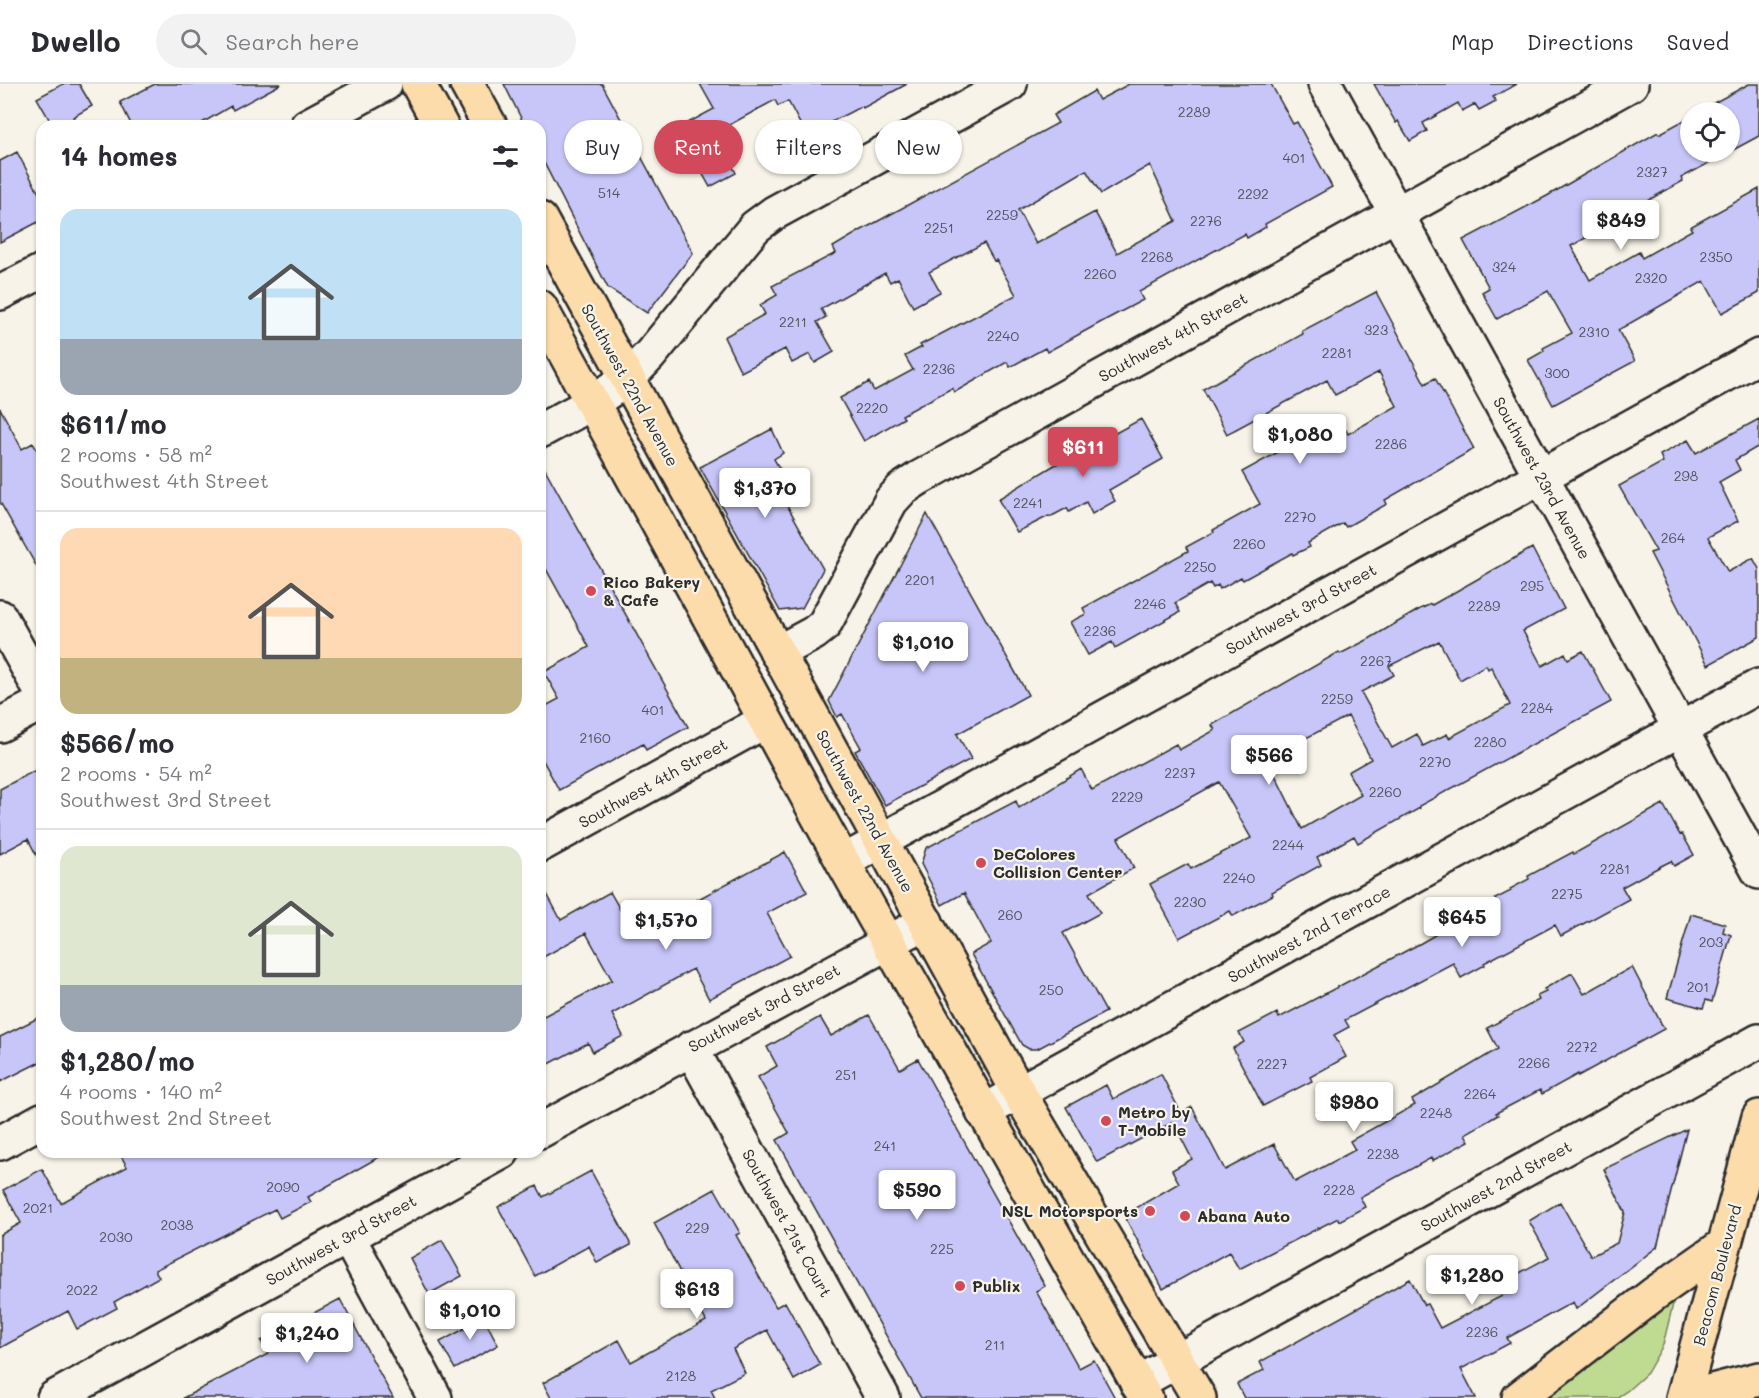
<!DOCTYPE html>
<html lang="en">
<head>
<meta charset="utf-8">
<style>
  :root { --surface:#fff; --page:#f2f2f3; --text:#2b2b33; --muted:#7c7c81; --line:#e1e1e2; --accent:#d1495b }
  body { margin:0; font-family:Mali,sans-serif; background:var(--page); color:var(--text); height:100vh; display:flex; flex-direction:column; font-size:22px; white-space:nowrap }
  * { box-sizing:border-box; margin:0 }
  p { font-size:20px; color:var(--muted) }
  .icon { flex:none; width:33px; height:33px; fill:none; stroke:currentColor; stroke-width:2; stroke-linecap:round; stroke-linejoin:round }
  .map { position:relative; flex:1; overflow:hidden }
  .sheet { position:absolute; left:36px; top:36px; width:510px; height:1038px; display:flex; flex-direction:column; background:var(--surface); border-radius:18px; box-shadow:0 2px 4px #0004 }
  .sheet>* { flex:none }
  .hud { position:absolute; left:564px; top:36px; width:570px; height:54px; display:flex; gap:12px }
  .tools { position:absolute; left:1680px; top:18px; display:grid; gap:12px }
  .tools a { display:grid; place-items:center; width:60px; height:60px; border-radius:50%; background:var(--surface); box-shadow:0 2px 4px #0004; font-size:30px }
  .price { position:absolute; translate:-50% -51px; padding:0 14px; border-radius:6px; background:#fff; color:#222; font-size:20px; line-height:39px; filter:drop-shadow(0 2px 3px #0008) }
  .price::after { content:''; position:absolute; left:50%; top:36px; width:18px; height:14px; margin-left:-9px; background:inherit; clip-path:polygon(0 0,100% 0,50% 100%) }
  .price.selected { background:var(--accent); color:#fff }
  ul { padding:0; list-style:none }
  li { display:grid; align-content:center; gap:12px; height:318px; padding:0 24px }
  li+li { border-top:2px solid var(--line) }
  li span { display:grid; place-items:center; height:186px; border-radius:18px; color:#555 }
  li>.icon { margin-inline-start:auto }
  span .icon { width:108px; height:108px; fill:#fffc; stroke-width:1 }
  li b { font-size:26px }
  h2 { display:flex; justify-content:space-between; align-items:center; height:72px; padding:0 24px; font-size:26px }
  .chip { padding:0 21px; border-radius:27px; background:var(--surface); box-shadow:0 2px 4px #0004; font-size:21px; line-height:54px }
  .chip.selected { background:var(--accent); color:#fff }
  header { display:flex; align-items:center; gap:36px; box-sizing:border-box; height:84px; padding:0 30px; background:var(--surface); border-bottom:2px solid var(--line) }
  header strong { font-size:28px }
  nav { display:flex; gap:33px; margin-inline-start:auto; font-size:21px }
  .search { width:420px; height:54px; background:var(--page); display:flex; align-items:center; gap:15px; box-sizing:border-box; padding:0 21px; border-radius:33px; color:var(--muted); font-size:22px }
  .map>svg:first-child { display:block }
</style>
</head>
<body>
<header>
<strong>Dwello</strong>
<div class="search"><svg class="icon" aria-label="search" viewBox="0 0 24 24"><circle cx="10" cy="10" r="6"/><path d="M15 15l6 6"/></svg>Search here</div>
<nav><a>Map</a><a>Directions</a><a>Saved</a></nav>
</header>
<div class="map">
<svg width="1759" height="1314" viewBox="0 0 1759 1314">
  <rect width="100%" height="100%" fill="#f7f3e8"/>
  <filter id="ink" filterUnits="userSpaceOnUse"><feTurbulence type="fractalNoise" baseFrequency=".0167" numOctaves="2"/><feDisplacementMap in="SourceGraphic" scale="12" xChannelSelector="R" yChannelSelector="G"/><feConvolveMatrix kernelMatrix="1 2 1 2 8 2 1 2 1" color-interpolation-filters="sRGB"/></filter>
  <g filter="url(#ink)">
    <path fill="#bfdb92" stroke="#75835e" stroke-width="1.5" d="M1668,1218L1673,1220L1663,1261L1647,1289L1627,1307L1616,1314H1547Z"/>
    <path fill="#c8c6f9" stroke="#2b2b2b" stroke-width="1.5" fill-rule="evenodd" d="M63,0H79L92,22L73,33L78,42H53L37,14Z
      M155,0H281L233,26L231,22L197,42H132L120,18Z
      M504,0H602L693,169L647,229L608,204L540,71V42H525Z
      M700,0H907L863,24L862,22L806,51L788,17L778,22L775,16L720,46L722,49L716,52L736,89L710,103L681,51L687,47L684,41L714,25Z
      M1129,0H1271L1293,40L1297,38L1332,103L1265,140L1266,143L1247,154L1245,150L1139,208L1143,216L1107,235L1047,268L1045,264L1010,283L1007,278L955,308L952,304L902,331L904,334L864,357L840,314L869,298L874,307L913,286L905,272L922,263L920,261L1016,211L996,176L994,177L984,159L929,188L940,208L913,223L898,194L890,198L885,189L821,225L826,233L817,238L834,268L815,279L810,270L792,279L785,265L741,288L724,253L765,230L760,221L777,211L772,202L836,169L833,163L860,147L1058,39L1053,31L1094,7L1099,16ZM1150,81L1176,137L1117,169L1095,128L1036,160L1018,126L1086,86L1101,110Z
      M1374,0H1517L1493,13L1496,17L1479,26L1475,20L1462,27L1458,19L1423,39L1427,47L1410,57L1398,37L1396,39Z
      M1749,0H1759V52L1681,94L1683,97L1634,124L1637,130L1609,145L1607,142L1571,162L1590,196L1639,168L1642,174L1692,146L1690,143L1759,105V209L1722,229L1704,197L1618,246L1635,277L1553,321L1528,276L1544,267L1543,264L1572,249L1548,207L1497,235L1482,208L1489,204L1463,156L1547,112L1658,48L1659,50L1690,33V68H1730V28H1697Z
      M17,68L42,115V136L0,158V77Z
      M1376,208L1425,300L1435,294L1474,365L1385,416L1387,420L1346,443L1343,439L1308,459L1310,463L1293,471L1292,469L1243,496L1241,493L1220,505L1218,501L1213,504L1210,499L1175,519L1180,528L1115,564L1112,558L1088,571L1070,538L1086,530L1083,524L1188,467L1186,463L1214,448L1213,446L1260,420L1242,388L1289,362L1296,374L1346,346L1348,350L1397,322L1379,288L1335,311L1327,296L1227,350L1203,305L1303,250L1302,247Z
      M0,324L22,365L33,359L42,375V492L0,418Z
      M1141,335L1163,375L1109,406L1115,417L1092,430L1086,418L1069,428L1067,424L1050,433L1049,432L1017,448L998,415L1063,376L1091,360L1092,362Z
      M1759,335V362L1735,376L1740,386L1719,398L1738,437L1708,453L1728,488L1753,474L1759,485V553L1708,581L1650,469L1656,467L1619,402L1663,378L1660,371L1688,356L1696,369Z
      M772,345L783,369L774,375L789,401L779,407L823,485L802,524L780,527L700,383Z
      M540,376L688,643L646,666L643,660L559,706L540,671V625L559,615L544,588L589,563L540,474Z
      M927,430L1028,611L957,650L971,675L885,721L855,667L861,664L842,630L837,633L829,617Z
      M1532,464L1564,525L1523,547L1542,582L1565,569L1568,575L1583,567L1611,618L1419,722L1420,724L1358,759L1354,752L1317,773L1321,781L1272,808L1273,811L1233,832L1230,827L1179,854L1150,800L1188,780L1191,785L1251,754L1219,698L1118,754L1134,784L1089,809L1100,829L1063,849L1106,928L1037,965H1029L1022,961L971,870L991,859L964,809L942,821L921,780L926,764L1016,717L1019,724L1081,685L1092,706L1176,660L1179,666L1215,646L1212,641L1339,568L1340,570L1369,555L1420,525L1431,520L1432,521ZM1439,557L1460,596L1486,581L1488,585L1491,583L1510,621L1449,654L1447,650L1423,662L1417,650L1392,664L1361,608L1394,591L1389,582ZM1348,632L1371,675L1348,688L1361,711L1302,745L1268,677L1305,657L1304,655Z
      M34,687L42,703V782L28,755L0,770V705Z
      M1663,720L1680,751L1682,750L1694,771L1674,782L1671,777L1661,782L1622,803L1629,815L1561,852L1555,841L1484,879L1485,881L1461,894L1453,879L1345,936L1349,943L1334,951L1346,973L1310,993L1312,997L1263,1022L1233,964L1244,958L1239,949L1277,929L1279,934L1421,859L1435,851L1434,849L1461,833L1462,835L1496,817L1495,815L1511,807L1510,805L1529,795L1528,792L1573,768L1574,770Z
      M785,768L807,808L767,829L790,872L709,915L693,885L612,930L623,952L593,968L588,959L540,985V934L612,896L586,849L540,875V797L561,836L610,808L634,850Z
      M1691,830L1725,840L1723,848L1731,851L1712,918L1706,916L1703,924L1667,914Z
      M1632,883L1664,945L1578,992V990L1542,1010L1540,1006L1496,1029L1498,1031L1465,1050L1469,1057L1432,1077L1431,1074L1360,1113L1365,1123L1339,1137L1338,1134L1239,1185L1229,1168L1163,1205L1124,1131L1179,1099L1172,1086L1192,1075L1173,1038L1097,1078L1066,1023L1106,1001L1113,1015L1161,990L1181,1029L1192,1023L1225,1086L1274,1060L1295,1098L1355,1066L1350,1057L1415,1021L1412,1016L1498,965L1487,944L1539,916L1537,912L1546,908L1544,905L1572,889L1584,910Z
      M869,931L900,985L918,975L1045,1202L1036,1207L1079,1284L1094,1276L1115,1314H921L777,1056L789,1049L758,993L777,982L767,963L820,933L831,952Z
      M42,932V977L0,998V953Z
      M1687,1045L1657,1163L1576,1225L1573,1218L1507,1254L1510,1259L1461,1285L1476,1314H1244L1237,1300L1264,1286L1260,1278L1410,1195L1424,1221L1427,1220L1440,1244L1502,1212L1497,1201L1549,1173L1529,1137L1560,1118L1591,1172L1617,1159L1625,1128L1604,1085Z
      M119,1068H388L308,1113L311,1118L280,1134L275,1125L155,1186L159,1193L114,1218L117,1224L77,1245L68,1227L0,1264V1151L21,1139L3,1106L42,1085L61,1119L127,1083Z
      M591,1087L631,1161L597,1179L589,1162L535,1192L498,1123L537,1102L543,1113Z
      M715,1105L740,1149L736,1151L776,1223L785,1218L820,1281L794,1296L767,1246L733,1265L745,1289L711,1306L715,1314H551L543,1299L619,1256L631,1278L706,1237L654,1139Z
      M442,1156L462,1192L429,1210L410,1174Z
      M340,1215L393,1314H183L268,1270L261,1257Z
      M480,1226L498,1261L455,1285L440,1258L464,1245L460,1237Z"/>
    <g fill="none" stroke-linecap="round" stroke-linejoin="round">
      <defs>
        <path id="minor" d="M1325,0L1759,788
          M307,42L385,0
          M0,209L42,187
          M540,347L592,319L627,295L650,271L755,143L774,129L1010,0
          M0,533L42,609
          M777,569L814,549L824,541L891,417L902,405L919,394L1631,0
          M0,641L42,619
          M540,761L765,637
          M843,778L1759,272
          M691,964L883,1314
          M983,1028L1759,602
          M540,1047L926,838
          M0,1059L42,1036
          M348,1153L435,1314
          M1137,1299L1759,957
          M54,1314L502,1068"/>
        <path id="major" d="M418,0L441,42
          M467,0L490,42
          M540,135L1019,1009L1199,1314
          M540,223L843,778L1146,1314
          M1519,1314L1654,1210L1724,1161
          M1683,1314L1759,1033
          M1685,1314L1759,1295"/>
      </defs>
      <use href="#minor" stroke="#2b2b2b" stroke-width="38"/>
      <use href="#major" stroke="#2b2b2b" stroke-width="38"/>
      <use href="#minor" stroke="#f7f3e8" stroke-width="33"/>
      <use href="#major" stroke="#fddcac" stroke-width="33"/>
    </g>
  </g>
  <g fill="#d1495b" stroke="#f7f3e8" stroke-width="2">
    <circle cx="591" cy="507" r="6"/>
    <circle cx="981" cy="779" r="6"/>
    <circle cx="1106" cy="1037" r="6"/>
    <circle cx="1150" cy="1127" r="6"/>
    <circle cx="1185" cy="1132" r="6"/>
    <circle cx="960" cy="1202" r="6"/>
  </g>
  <g text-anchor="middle" stroke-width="4.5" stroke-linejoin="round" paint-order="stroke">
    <g font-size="14" fill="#52525e">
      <text x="1194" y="33">2289</text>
      <text x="1294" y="79">401</text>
      <text x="1652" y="93">2327</text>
      <text x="609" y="114">514</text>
      <text x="1253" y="115">2292</text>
      <text x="1002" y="136">2259</text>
      <text x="1206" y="142">2276</text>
      <text x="939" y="149">2251</text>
      <text x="1157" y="178">2268</text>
      <text x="1716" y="178">2350</text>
      <text x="1504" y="188">324</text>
      <text x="1100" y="195">2260</text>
      <text x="1651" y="199">2320</text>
      <text x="793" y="243">2211</text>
      <text x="1376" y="251">323</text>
      <text x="1594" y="253">2310</text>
      <text x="1003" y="257">2240</text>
      <text x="1337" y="274">2281</text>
      <text x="939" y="290">2236</text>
      <text x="1557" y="294">300</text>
      <text x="872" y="329">2220</text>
      <text x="1391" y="365">2286</text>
      <text x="1686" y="397">298</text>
      <text x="1028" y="424">2241</text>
      <text x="1300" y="438">2270</text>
      <text x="1673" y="459">264</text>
      <text x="1249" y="465">2260</text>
      <text x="1200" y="488">2250</text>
      <text x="920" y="501">2201</text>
      <text x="1532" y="507">295</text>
      <text x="1150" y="525">2246</text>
      <text x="1484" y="527">2289</text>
      <text x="1100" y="552">2236</text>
      <text x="1376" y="582">2267</text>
      <text x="1337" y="620">2259</text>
      <text x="1537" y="629">2284</text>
      <text x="653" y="631">401</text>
      <text x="595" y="659">2160</text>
      <text x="1490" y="663">2280</text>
      <text x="1435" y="683">2270</text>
      <text x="1180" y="694">2237</text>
      <text x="1385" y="713">2260</text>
      <text x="1127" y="718">2229</text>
      <text x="1288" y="766">2244</text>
      <text x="1615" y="790">2281</text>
      <text x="1239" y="799">2240</text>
      <text x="1567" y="815">2275</text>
      <text x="1190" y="823">2230</text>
      <text x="1010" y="836">260</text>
      <text x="1711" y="863">203</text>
      <text x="1698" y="908">201</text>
      <text x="1051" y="911">250</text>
      <text x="1582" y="968">2272</text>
      <text x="1534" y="984">2266</text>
      <text x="1272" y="985">2227</text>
      <text x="846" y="996">251</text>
      <text x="1480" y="1015">2264</text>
      <text x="1436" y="1034">2248</text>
      <text x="885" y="1067">241</text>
      <text x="1383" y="1075">2238</text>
      <text x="283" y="1108">2090</text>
      <text x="1339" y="1111">2228</text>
      <text x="38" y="1129">2021</text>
      <text x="177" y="1146">2038</text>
      <text x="697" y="1149">229</text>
      <text x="116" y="1158">2030</text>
      <text x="942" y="1170">225</text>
      <text x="82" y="1211">2022</text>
      <text x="1482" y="1253">2236</text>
      <text x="995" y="1266">211</text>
      <text x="681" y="1297">2128</text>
    </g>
    <g font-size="16" fill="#2b2b2b" stroke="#f7f3e8">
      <text transform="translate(1173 253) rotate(-29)" y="6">Southwest 4th Street</text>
      <text transform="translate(630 301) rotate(61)" y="6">Southwest 22nd Avenue</text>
      <text transform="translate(1542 394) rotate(61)" y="6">Southwest 23rd Avenue</text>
      <text transform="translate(1301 525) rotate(-29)" y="6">Southwest 3rd Street</text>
      <text transform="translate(653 699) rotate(-29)" y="6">Southwest 4th Street</text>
      <text transform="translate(865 727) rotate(61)" y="6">Southwest 22nd Avenue</text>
      <text transform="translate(1309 850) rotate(-29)" y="6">Southwest 2nd Terrace</text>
      <text transform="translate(764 924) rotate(-28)" y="6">Southwest 3rd Street</text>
      <text transform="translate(1496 1102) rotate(-29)" y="6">Southwest 2nd Street</text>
      <text transform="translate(787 1139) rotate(61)" y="6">Southwest 21st Court</text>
      <text transform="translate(341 1156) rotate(-29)" y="6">Southwest 3rd Street</text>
      <text transform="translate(1717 1191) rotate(-75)" y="6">Beacom Boulevard</text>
    </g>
    <g font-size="16" font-weight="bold" fill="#2b2b2b" stroke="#f7f3e8" text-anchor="start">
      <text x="603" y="504">Rico Bakery<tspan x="603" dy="18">&amp; Cafe</tspan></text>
      <text x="993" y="776">DeColores<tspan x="993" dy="18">Collision Center</tspan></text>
      <text x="1118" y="1034">Metro by<tspan x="1118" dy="18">T-Mobile</tspan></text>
      <text x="1138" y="1133" text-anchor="end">NSL Motorsports</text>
      <text x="1197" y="1138">Abana Auto</text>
      <text x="972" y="1208">Publix</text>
    </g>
  </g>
</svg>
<div class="tools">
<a><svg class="icon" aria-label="locate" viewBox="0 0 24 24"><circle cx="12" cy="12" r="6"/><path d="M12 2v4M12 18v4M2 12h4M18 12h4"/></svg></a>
</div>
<b class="price" style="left:1621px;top:167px">$849</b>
<b class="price" style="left:1300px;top:381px">$1,080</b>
<b class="price selected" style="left:1083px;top:394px">$611</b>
<b class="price" style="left:765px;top:435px">$1,370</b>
<b class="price" style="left:923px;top:589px">$1,010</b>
<b class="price" style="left:1269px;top:702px">$566</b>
<b class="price" style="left:1462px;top:864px">$645</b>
<b class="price" style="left:666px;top:867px">$1,570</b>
<b class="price" style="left:1354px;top:1049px">$980</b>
<b class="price" style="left:917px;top:1137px">$590</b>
<b class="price" style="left:1472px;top:1222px">$1,280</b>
<b class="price" style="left:697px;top:1236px">$613</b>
<b class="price" style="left:470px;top:1257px">$1,010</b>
<b class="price" style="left:307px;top:1280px">$1,240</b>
<div class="hud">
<a class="chip">Buy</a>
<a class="chip selected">Rent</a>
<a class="chip">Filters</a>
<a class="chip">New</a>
</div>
<section class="sheet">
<h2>14 homes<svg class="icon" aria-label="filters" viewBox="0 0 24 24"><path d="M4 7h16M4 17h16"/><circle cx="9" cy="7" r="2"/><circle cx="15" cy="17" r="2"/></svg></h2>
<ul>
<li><span style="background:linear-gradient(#bfe0f5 70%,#9aa5b1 0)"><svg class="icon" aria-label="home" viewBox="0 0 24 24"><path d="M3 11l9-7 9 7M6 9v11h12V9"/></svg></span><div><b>$611/mo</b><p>2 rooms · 58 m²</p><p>Southwest 4th Street</p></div></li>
<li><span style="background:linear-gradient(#ffd9b3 70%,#c2b280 0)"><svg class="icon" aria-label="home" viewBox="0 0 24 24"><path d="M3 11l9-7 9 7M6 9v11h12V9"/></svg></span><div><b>$566/mo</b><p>2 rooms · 54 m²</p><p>Southwest 3rd Street</p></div></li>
<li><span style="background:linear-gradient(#dfe7d0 75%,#9aa5b1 0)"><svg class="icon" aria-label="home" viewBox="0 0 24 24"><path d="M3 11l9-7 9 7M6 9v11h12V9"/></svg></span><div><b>$1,280/mo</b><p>4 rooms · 140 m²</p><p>Southwest 2nd Street</p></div></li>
</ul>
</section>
</div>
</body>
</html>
